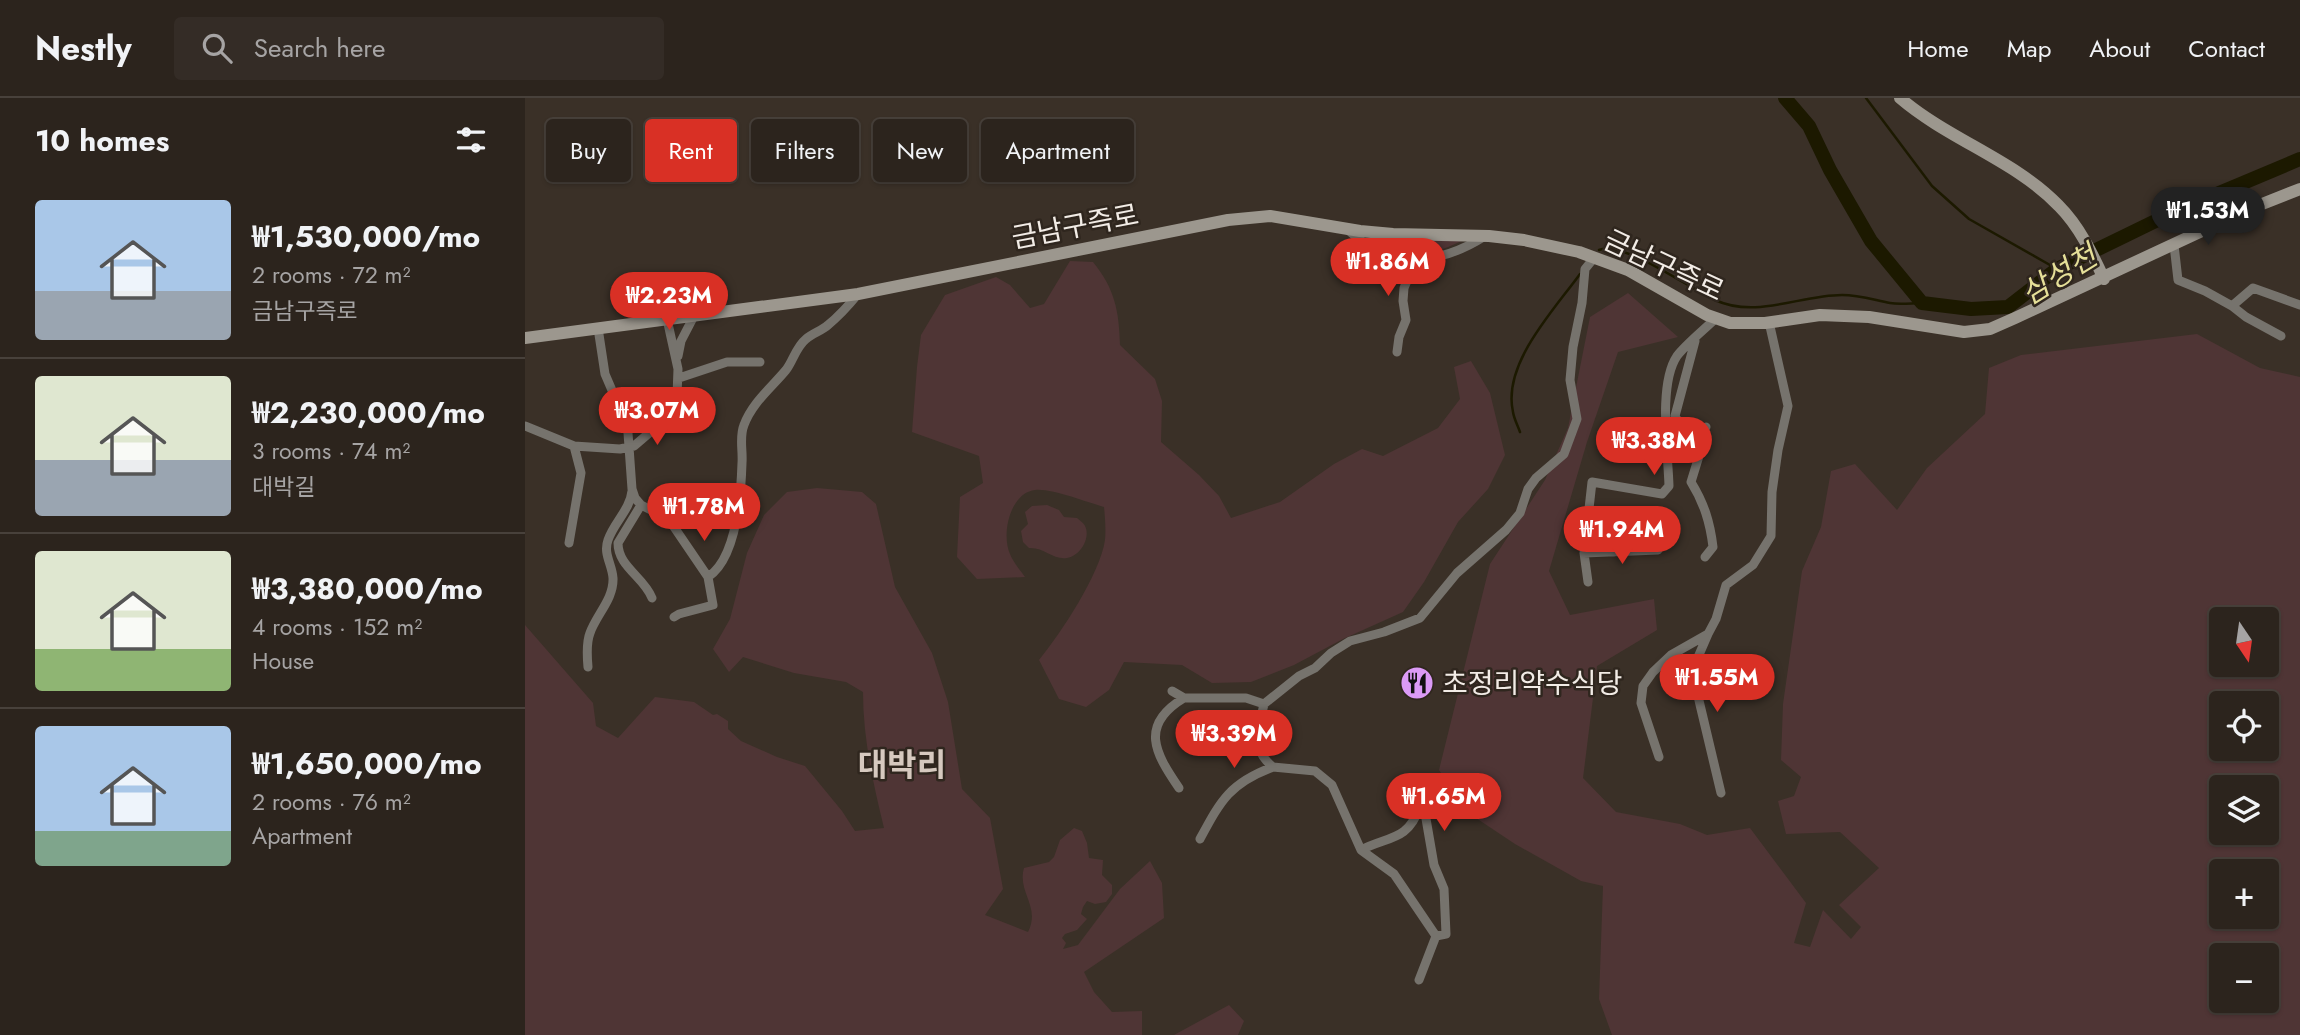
<!DOCTYPE html>
<html lang="en">
<head>
<meta charset="utf-8">
<style>
  :root { --surface:#2c241d; --page:#342c26; --text:#f1f3f6; --muted:#a6a4a4; --line:#48413b; --accent:#d93025 }
  body { margin:0; font-family:Jost,"Noto Sans KR",sans-serif; background:var(--page); color:var(--text); height:100vh; display:flex; flex-direction:column; font-size:26px; white-space:nowrap }
  * { box-sizing:border-box; margin:0 }
  p { font-size:23px; color:var(--muted) }
  .icon { flex:none; width:38px; height:38px; fill:none; stroke:currentColor; stroke-width:2; stroke-linecap:round; stroke-linejoin:round }
  .map { position:relative; flex:1; overflow:hidden }
  .side { display:flex; flex-direction:column; background:var(--surface); width:525px }
  .side>* { flex:none }
  .top-card { position:absolute; left:21px; top:21px; width:665px; height:63px; display:flex; gap:14px }
  .needle { width:46px; rotate:167deg }
  .controls { position:absolute; left:1684px; top:509px; display:grid; gap:14px }
  .controls a { display:grid; place-items:center; width:70px; height:70px; border-radius:7px; background:var(--surface); box-shadow:0 2px 5px #0004,0 0 0 2px var(--line); font-size:35px }
  .price { position:absolute; translate:-50% -60px; padding:0 16px; border-radius:24px; background:var(--accent); color:#fff; font-size:23px; line-height:46px; filter:drop-shadow(0 2px 4px #0008) }
  .price::after { content:''; position:absolute; left:50%; top:42px; width:21px; height:16px; margin-left:-10px; background:inherit; clip-path:polygon(0 0,100% 0,50% 100%) }
  .price.active { background:#222; color:#fff }
  ul { padding:0; list-style:none }
  li { display:flex; align-items:center; gap:21px; height:175px; padding:0 35px }
  li+li { border-top:2px solid var(--line) }
  li span { display:grid; place-items:center; flex:none; width:196px; height:140px; border-radius:7px; color:#555 }
  li>.icon { margin-inline-start:auto }
  span .icon { width:84px; height:84px; fill:#fffc; stroke-width:1 }
  li b { font-size:30px }
  h2 { display:flex; justify-content:space-between; align-items:center; height:84px; padding:0 35px; font-size:30px }
  .chip { padding:0 24px; border-radius:7px; background:var(--surface); box-shadow:0 2px 5px #0004,0 0 0 2px var(--line); font-size:24px; line-height:63px }
  .chip.active { background:var(--accent); color:#fff }
  header { display:flex; align-items:center; gap:42px; box-sizing:border-box; height:98px; padding:0 35px; background:var(--surface); border-bottom:2px solid var(--line) }
  header strong { font-size:33px }
  nav { display:flex; gap:38px; margin-inline-start:auto; font-size:24px }
  .search { width:490px; height:63px; background:var(--page); display:flex; align-items:center; gap:18px; box-sizing:border-box; padding:0 24px; border-radius:7px; color:var(--muted); font-size:26px }
  main { display:flex; flex:1; min-height:0 }
  .map>svg:first-child { display:block }
</style>
</head>
<body>
<header>
<strong>Nestly</strong>
<div class="search"><svg class="icon" aria-label="search" viewBox="0 0 24 24"><circle cx="10" cy="10" r="6"/><path d="M15 15l6 6"/></svg>Search here</div>
<nav><a>Home</a><a>Map</a><a>About</a><a>Contact</a></nav>
</header>
<main>
<section class="side">
<h2>10 homes<svg class="icon" aria-label="filters" viewBox="0 0 24 24"><path d="M4 7h16M4 17h16"/><circle cx="9" cy="7" r="2"/><circle cx="15" cy="17" r="2"/></svg></h2>
<ul>
<li><span style="background:linear-gradient(#a9c7e8 65%,#9aa5b1 0)"><svg class="icon" aria-label="home" viewBox="0 0 24 24"><path d="M3 11l9-7 9 7M6 9v11h12V9"/></svg></span><div><b>₩1,530,000/mo</b><p>2 rooms · 72 m²</p><p>금남구즉로</p></div></li>
<li><span style="background:linear-gradient(#dfe7d0 60%,#9aa5b1 0)"><svg class="icon" aria-label="home" viewBox="0 0 24 24"><path d="M3 11l9-7 9 7M6 9v11h12V9"/></svg></span><div><b>₩2,230,000/mo</b><p>3 rooms · 74 m²</p><p>대박길</p></div></li>
<li><span style="background:linear-gradient(#dfe7d0 70%,#8fb573 0)"><svg class="icon" aria-label="home" viewBox="0 0 24 24"><path d="M3 11l9-7 9 7M6 9v11h12V9"/></svg></span><div><b>₩3,380,000/mo</b><p>4 rooms · 152 m²</p><p>House</p></div></li>
<li><span style="background:linear-gradient(#a9c7e8 75%,#7fa58c 0)"><svg class="icon" aria-label="home" viewBox="0 0 24 24"><path d="M3 11l9-7 9 7M6 9v11h12V9"/></svg></span><div><b>₩1,650,000/mo</b><p>2 rooms · 76 m²</p><p>Apartment</p></div></li>
</ul>
</section>
<div class="map">
<svg width="1775" height="937" viewBox="0 0 1775 937">
  <rect width="100%" height="100%" fill="#3a3027"/>
  <path fill="#4f3535" fill-rule="evenodd" d="M841,140L939,142C892,163 887,162 841,140Z
    M545,163L568,164C590,191 594,213 595,247L630,281L637,303L636,344L674,377L694,398L706,420L755,404L809,366L837,351L858,358L913,330L935,301L929,269L946,263L965,295L980,357L963,391L933,424L899,484L878,514L818,541L769,567L726,584L687,585L657,567L599,564L584,592L561,609L534,601L514,562C536,535 575,476 580,442C581,431 580,419 579,409C561,404 526,390 510,392C485,395 476,436 485,456C488,464 495,472 500,479L452,481L432,459L435,399L458,385L454,358L387,334L392,269L396,237L420,197L471,179L485,187L505,210L519,206Z
    M1103,195L1153,239L1093,254L1062,344L1024,473L1045,517L1129,501L1132,532L1072,568L1058,680L1091,714L1155,726L1182,737L1225,730L1281,805L1269,845L1285,849L1298,812L1326,841L1336,829L1314,807L1354,770L1315,734L1261,736L1253,703L1269,698L1276,679L1256,662L1258,606L1277,473L1296,429L1306,373L1330,366L1372,412L1402,370L1460,316L1464,270L1496,257L1672,236L1735,270L1775,279V937H1087L1074,901L1078,788L1056,783L990,746L942,714L914,672L965,466L1020,382L1043,330L1065,219ZM1696,522H1741V567H1696ZM1696,606H1741V651H1696ZM1696,690H1741V735H1696ZM1696,774H1741V819H1696ZM1696,858H1741V903H1696Z
    M292,390L337,394L351,406L370,489L407,555L423,604L437,691L465,720L478,791L460,817L503,834C516,808 492,795 499,770L524,764L529,759L535,742L549,730L557,733L562,745L564,760L578,762L577,777L587,787V796L581,804L570,806L562,803L558,809L556,816L562,821L552,832L540,836L537,840L541,845L538,851L553,847L595,791L625,763L637,785L639,820L559,874L569,894L587,914L617,913V937H0V527L68,605L71,628L93,640L130,599L169,604L188,617L192,616L203,623V631L216,643L252,659L280,668L317,713L330,733L359,730C348,685 338,640 338,594L321,584L269,575L218,559L204,574L188,551L205,521L222,455L239,417L262,394Z
    M522,407L534,412L539,419L552,420C555,423 559,425 560,428C566,440 555,458 542,460C528,462 519,449 504,450L498,444L496,433L503,426L500,414L507,408Z
    M704,907L719,923L713,937H649Z"/>
  <g fill="none" stroke-linecap="round" stroke-linejoin="round">
    <path stroke="#1c1900" stroke-width="2.5" d="M1341,0L1407,88L1444,121L1532,171
      M1074,152C1099,142 1165,191 1190,202C1231,221 1275,197 1317,197C1334,197 1349,202 1365,205C1375,207 1387,205 1397,205
      M995,334C993,328 989,321 988,314C977,266 1029,212 1055,176"/>
    <path stroke="#1c1900" stroke-width="14" d="M1260,0L1284,28L1305,72L1346,143L1397,205L1446,211L1483,209L1532,171L1649,114L1775,61"/>
    <path stroke="#76736d" stroke-width="9" d="M823,132C865,171 913,168 960,138
      M1649,147L1653,182L1680,193L1707,208L1728,190L1775,207
      M857,177L871,159
      M1707,208L1721,219L1756,238
      M73,230L80,276L98,318L103,335L107,391L110,400L116,407L144,421L149,429L183,479L188,507L154,516L149,519
      M1170,243L1150,318L1174,358L1166,384C1179,405 1185,424 1188,449L1180,459
      M872,254L874,239L881,222L878,203L879,190L886,173L896,161
      M153,258L156,243L169,218
      M154,280L202,264H235
      M0,328L49,348L95,351L109,348L137,324L149,307L152,298L153,271L142,221
      M1162,338L1181,329
      M116,407L93,445C93,469 119,479 127,500
      M44,445L56,375L49,348
      M1089,454L1091,436
      M1059,455L1133,452
      M183,479C212,460 216,396 217,365C218,352 214,339 219,327C227,305 246,290 261,272C268,263 271,249 281,241C288,235 296,233 303,227C314,218 324,207 333,196
      M1063,484L1059,455L1067,384L1137,396L1144,388C1143,354 1133,286 1152,258C1161,246 1180,231 1191,220
      M1183,536L1167,573L1196,695
      M63,569C62,558 61,545 65,535C71,517 89,501 88,480C87,466 78,456 83,442C89,424 105,412 107,393
      M647,593L659,600C614,627 630,655 654,690
      M659,600H721L739,606L774,578L790,570L806,555L825,543L859,534L895,520L932,475L981,432L995,415L1003,391L1011,380L1039,356L1052,321L1045,282L1048,249L1057,205L1060,171L1069,160
      M1134,659L1116,605L1118,588L1128,574L1146,557L1183,536L1191,521L1201,487L1228,467L1246,438L1247,394L1253,352L1263,308L1244,224
      M748,669L790,673L807,687L836,752L869,776L911,838L894,882
      M675,741C696,702 705,685 748,669C725,651 734,630 739,606
      M836,752C863,738 883,743 894,710L900,715L909,767L919,791L921,836L911,838"/>
    <path stroke="#9c978e" stroke-width="12" d="M1375,0C1424,42 1490,62 1534,108C1554,128 1567,155 1579,181
      M0,240L333,196L703,122L745,118L835,133L868,136L964,138L999,142L1054,154L1103,172L1182,217L1205,225H1240L1295,217L1344,219L1439,234L1465,231L1490,220L1722,112L1775,91"/>
  </g>
  <defs>
    <symbol id="restaurant-disc" viewBox="-11 -11 22 22"><circle r="9.5" fill="#db9af6" stroke="#2f261e"/><path d="M-5-6h1v4h1v-4h1v4h1v-4h1v5L-1.5 .5V6h-2V.5L-5-1ZM5-6V6H3V1.5H1.5Q1.5-4 5-6Z" fill="#111"/></symbol>
  </defs>
  <g fill-rule="evenodd">
    <use href="#restaurant-disc" x="873" y="566" width="38" height="38"/>
  </g>
  <g text-anchor="middle" stroke-width="5" stroke-linejoin="round" paint-order="stroke">
    <g font-size="28" fill="#f2ece6" stroke="#2f261e">
      <text transform="translate(550 128) rotate(-11)" y="10">금남구즉로</text>
      <text transform="translate(1139 167) rotate(25)" y="10">금남구즉로</text>
    </g>
    <g font-size="28" fill="#f2ece6" stroke="#2f261e" text-anchor="start">
      <text x="917" y="595">초정리약수식당</text>
    </g>
    <g font-size="30" font-style="italic" fill="#e5df98" stroke="#2f261e">
      <text transform="translate(1534 177) rotate(-32)" y="10">삼성천</text>
    </g>
    <g font-size="32" font-weight="bold" fill="#d6c9bf" stroke="#2f261e">
      <text x="377" y="678">대박리</text>
    </g>
  </g>
</svg>
<div class="controls">
<a><svg class="needle" viewBox="-14 -14 28 28"><path d="M0-13l5 13h-10z" fill="#e53935"/><path d="M0 13l5-13h-10z" fill="#a6a4a4"/></svg></a>
<a><svg class="icon" aria-label="locate" viewBox="0 0 24 24"><circle cx="12" cy="12" r="6"/><path d="M12 2v4M12 18v4M2 12h4M18 12h4"/></svg></a>
<a><svg class="icon" aria-label="layers" viewBox="0 0 24 24"><path d="M12 4l9 5-9 5-9-5zM3 14l9 5 9-5"/></svg></a>
<a>+</a>
<a>−</a>
</div>
<b class="price active" style="left:1683px;top:149px">₩1.53M</b>
<b class="price" style="left:863px;top:200px">₩1.86M</b>
<b class="price" style="left:144px;top:234px">₩2.23M</b>
<b class="price" style="left:132px;top:349px">₩3.07M</b>
<b class="price" style="left:1129px;top:379px">₩3.38M</b>
<b class="price" style="left:179px;top:445px">₩1.78M</b>
<b class="price" style="left:1097px;top:468px">₩1.94M</b>
<b class="price" style="left:1192px;top:616px">₩1.55M</b>
<b class="price" style="left:709px;top:672px">₩3.39M</b>
<b class="price" style="left:919px;top:735px">₩1.65M</b>
<div class="top-card">
<a class="chip">Buy</a>
<a class="chip active">Rent</a>
<a class="chip">Filters</a>
<a class="chip">New</a>
<a class="chip">Apartment</a>
</div>
</div>
</main>
</body>
</html>
